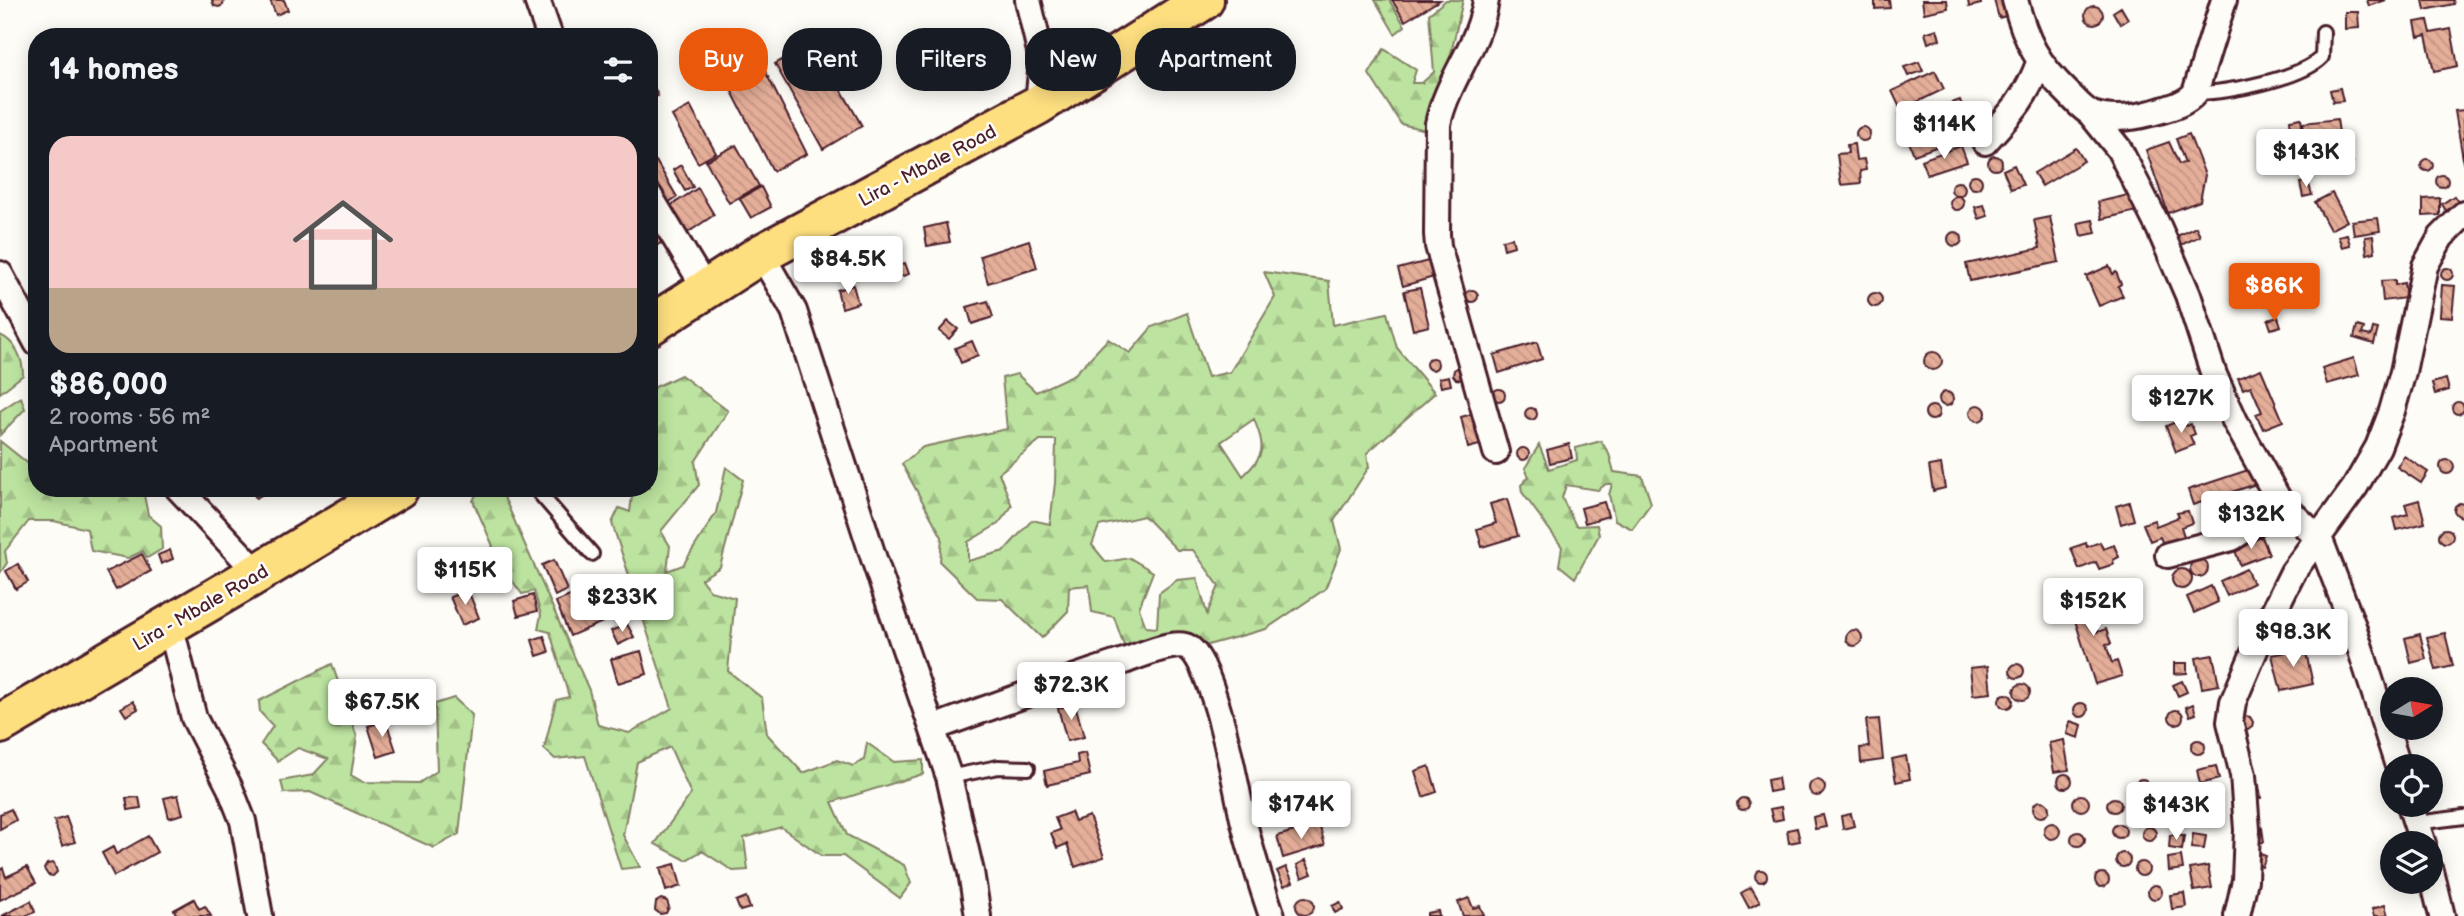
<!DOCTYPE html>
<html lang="en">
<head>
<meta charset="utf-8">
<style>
  :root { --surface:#171b24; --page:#20242c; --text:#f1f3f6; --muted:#9ea1a6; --accent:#ea580c }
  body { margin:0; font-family:"Balsamiq Sans",sans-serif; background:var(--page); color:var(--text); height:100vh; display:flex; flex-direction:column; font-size:26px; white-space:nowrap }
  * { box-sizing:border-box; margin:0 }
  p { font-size:23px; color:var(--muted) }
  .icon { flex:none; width:38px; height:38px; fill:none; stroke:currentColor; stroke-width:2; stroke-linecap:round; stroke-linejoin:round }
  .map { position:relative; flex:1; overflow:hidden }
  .details { position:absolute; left:28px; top:28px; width:630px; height:469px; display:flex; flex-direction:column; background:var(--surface); border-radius:28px; box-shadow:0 4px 18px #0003 }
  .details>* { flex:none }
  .top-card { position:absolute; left:679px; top:28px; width:665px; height:63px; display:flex; gap:14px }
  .needle { width:46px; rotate:79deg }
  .fabs { position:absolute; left:2380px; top:677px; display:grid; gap:14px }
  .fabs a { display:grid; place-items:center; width:63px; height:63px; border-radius:50%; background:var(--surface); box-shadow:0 4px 18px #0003; font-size:35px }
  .price { position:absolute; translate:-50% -60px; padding:0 16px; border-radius:7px; background:#fff; color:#222; font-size:23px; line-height:46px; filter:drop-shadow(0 2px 4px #0008) }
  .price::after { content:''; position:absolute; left:50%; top:42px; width:21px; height:16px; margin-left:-10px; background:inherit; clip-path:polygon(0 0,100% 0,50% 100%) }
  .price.on { background:var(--accent); color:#fff }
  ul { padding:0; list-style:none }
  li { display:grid; align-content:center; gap:14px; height:371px; padding:0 21px }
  li span { display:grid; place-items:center; height:217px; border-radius:21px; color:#555 }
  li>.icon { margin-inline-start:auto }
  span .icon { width:126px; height:126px; fill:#fffc; stroke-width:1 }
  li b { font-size:30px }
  h2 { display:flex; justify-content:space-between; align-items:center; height:84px; padding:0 21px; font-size:30px }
  .chip { padding:0 24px; border-radius:28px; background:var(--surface); box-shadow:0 4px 18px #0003; font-size:24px; line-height:63px }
  .chip.on { background:var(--accent); color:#fff }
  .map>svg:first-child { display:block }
</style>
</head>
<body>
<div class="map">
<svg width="2464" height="916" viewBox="0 0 2464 916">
  <defs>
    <pattern id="forest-firs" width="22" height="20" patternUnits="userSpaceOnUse" patternTransform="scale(1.75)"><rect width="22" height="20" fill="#bce39f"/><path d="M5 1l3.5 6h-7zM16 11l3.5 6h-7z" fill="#a3c289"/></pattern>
    <pattern id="building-back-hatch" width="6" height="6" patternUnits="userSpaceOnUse" patternTransform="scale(1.75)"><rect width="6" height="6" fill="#e4ae99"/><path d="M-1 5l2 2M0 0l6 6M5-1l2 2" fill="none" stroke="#c59584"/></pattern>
  </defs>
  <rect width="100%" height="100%" fill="#fdfcf7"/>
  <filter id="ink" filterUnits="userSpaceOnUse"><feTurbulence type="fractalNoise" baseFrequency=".0143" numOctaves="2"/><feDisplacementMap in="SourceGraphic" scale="14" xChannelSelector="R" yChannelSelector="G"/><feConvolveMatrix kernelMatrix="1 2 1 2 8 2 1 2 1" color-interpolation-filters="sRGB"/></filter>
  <g filter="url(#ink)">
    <path fill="url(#forest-firs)" stroke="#838165" stroke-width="2" fill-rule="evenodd" d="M1375,0H1389L1405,26L1395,34Z
      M1446,0H1463L1443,89L1426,130L1401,124L1369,74L1384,49L1416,70L1412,83H1422L1434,72L1429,14Z
      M1264,272L1329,281L1333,325L1387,313L1397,348L1435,393L1367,453L1369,467L1334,521L1341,549L1325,589L1266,629L1131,666L1114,617L1092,612L1089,585L1069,587L1068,611L1042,638L1002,599L977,598L940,562L942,537L902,464L923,447L1007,429L1002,378L1017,374L1036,392L1075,374L1108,339L1130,353L1152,327L1187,313L1208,377L1230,372L1275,297ZM1254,419C1265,448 1266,454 1243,476L1221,442ZM1040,440H1056L1055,483L1050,524L1032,520L1004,551L968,561V542L998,524L1012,506L999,473ZM1144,516L1177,550H1193L1219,586L1207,614L1197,578L1177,580L1159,593L1157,628L1146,627L1139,608L1153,572L1130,558L1106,562L1092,545L1099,526Z
      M0,335C16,342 23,359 23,375L0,393Z
      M681,375L728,411L695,462L699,485L661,531L670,546L667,571L683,565L716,513L726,467L743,480L720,567L701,579L710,591L735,598L728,671L762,698L767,734L803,773L837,760L853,766L864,760L867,743L894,762L923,760V774L832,802L847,835L904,865L911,883L900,898L843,856H822L781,827L744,838L748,870L733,871L702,851L686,860L655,844L691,794L670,747L637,762L623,835L640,867L621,869L585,756L555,759L544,749L556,700L569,697L550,632L538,629L541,615L534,591L522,594L501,565L488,575L480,568L493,546L473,501L479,488H500L589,690L598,725L629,733L672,708L612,523L619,508L630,512L633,488H649V390Z
      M21,397L25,409L0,435V411Z
      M0,441L35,469L37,468V488H135L144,495L148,515L161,526L162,549L147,558L143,551L128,558L91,551L87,529L54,521H29L5,551L7,563L0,573Z
      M1601,441L1609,454L1614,472L1642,476L1651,503L1632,529L1615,520L1609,495L1612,484H1606L1598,490L1566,485L1562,498L1576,526L1597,525L1599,535L1575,578L1559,565L1562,547L1522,492L1521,485L1529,477L1525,468L1539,445L1549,469L1577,460L1576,448Z
      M332,664L357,737L351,775L363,782L419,783L437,771L435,704L454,698L472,715L459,834L434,848L310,792L284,793L281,781L313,775L328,759L298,748L278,761L261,744L273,726L260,712L259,701Z"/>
    <path fill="url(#building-back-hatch)" stroke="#4a1f2b" stroke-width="2" d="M212,0H224L223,5L219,7L214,6Z
      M270,0H284L288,10L276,15Z
      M1392,0H1440L1405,21Z
      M1875,0H1889L1890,8L1875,9Z
      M1922,0H1947L1948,8L1924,13Z
      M1968,0H1980L1981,4L1969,7Z
      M1994,0H2005L2009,15L1999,18Z
      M2367,0H2386L2369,6Z
      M2423,0H2453L2454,4L2425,10Z
      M2085 15a9 9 0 1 1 18 0a9 9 0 1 1-18 0Z
      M2121,7L2128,19L2120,24L2113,12Z
      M2345,12H2358L2359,28L2345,29Z
      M2428,20L2431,33L2451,29L2458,66L2434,71L2426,35L2418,37L2415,22Z
      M1937,29L1940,39L1928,43L1925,33Z
      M814,42L862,126L823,149L775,64Z
      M727,45L732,55L716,63L711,54Z
      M1919,62L1923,71L1908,76L1904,67Z
      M762,65L807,154L773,171L727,82Z
      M1935,71L1944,89L1901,110L1892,91Z
      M649,76L658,96L649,99Z
      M2340,88L2343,101L2333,102L2330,90Z
      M1960,100L1972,132L1955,138L1943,106Z
      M690,106L716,153L698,163L672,116Z
      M1920,107L1936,147L1914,155L1899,115Z
      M2464,110V165L2455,111Z
      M2301,118L2303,135L2292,136L2290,120Z
      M2337,119L2340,140L2306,145L2303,123Z
      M1856 134a7 7 0 1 1 14 0a7 7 0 1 1-14 0Z
      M2189,134L2205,175L2200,201L2168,213L2146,150L2169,142L2179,164L2185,163L2176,139Z
      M1854,144L1856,160L1864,159L1866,170L1860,171L1861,183L1841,185L1837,154L1848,153L1847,145Z
      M736,145L759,186L729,203L706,161Z
      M1961,146L1967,162L1927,175L1921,160Z
      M2076,148L2084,161L2042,186L2034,173Z
      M2346,151L2353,162L2338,171L2331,160Z
      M1988 163a7 7 0 1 1 14 0a7 7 0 1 1-14 0Z
      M2421 165a6 6 0 1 1 12 0a6 6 0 1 1-12 0Z
      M656,161L677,197L666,204L649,175V165Z
      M681,165L693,187L685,191L673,170Z
      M2014,165L2023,185L2011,189L2003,170Z
      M2436 181a6 6 0 1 1 12 0a6 6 0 1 1-12 0Z
      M1968 182a7 7 0 1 1 14 0a7 7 0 1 1-14 0Z
      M2308,181L2312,195L2303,197L2300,183Z
      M1951 189a7 7 0 1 1 14 0a7 7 0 1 1-14 0Z
      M761,187L771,207L751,218L740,199Z
      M698,188L714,215L684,235L667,208Z
      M2332,193L2347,221L2330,230L2315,202Z
      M2133,194L2137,211L2102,219L2098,202Z
      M2454,196L2458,202L2446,211L2442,204Z
      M1950 203a7 7 0 1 1 14 0a7 7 0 1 1-14 0Z
      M2440,198V215L2423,216V199Z
      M1984,205L1988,216L1979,219L1975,207Z
      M2050,217L2059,262L1970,281L1966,264L2040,248L2034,220Z
      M649,218L669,238L649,250Z
      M2378,218L2380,231L2354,235L2352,221Z
      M2093,220L2096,233L2081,236L2078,223Z
      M946,223L950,242L927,246L924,228Z
      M2196,227L2200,236L2181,245L2177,236Z
      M1948 239a7 7 0 1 1 14 0a7 7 0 1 1-14 0Z
      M2347,234L2350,245L2342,247L2338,236Z
      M2373,236L2375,252L2367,254L2365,237Z
      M1512,238L1514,246L1504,249L1502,240Z
      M1029,240L1037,268L988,283L980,256Z
      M1432,260L1437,276L1403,286L1398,269Z
      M905,263L909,274L891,280L888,269Z
      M2109,266L2113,274L2116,272L2121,284L2118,286L2123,296L2099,306L2086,276Z
      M2441 274a6 6 0 1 1 12 0a6 6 0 1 1-12 0Z
      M2395,280V285L2404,283L2406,298L2383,301L2381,281Z
      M853,285L858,303L842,308L837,290Z
      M2442,285L2455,286L2452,317L2440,316Z
      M1420,288L1429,326L1413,330L1404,291Z
      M1466 296a6 6 0 1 1 12 0a6 6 0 1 1-12 0Z
      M1868 300a7 7 0 1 1 14 0a7 7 0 1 1-14 0Z
      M988,301L993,317L972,324L967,307Z
      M2278,317L2281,326L2271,329L2268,320Z
      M948,321L958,329L949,339L939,331Z
      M2357,326L2364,328L2362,334L2371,336L2373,328L2378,329L2374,344L2354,338Z
      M972,341L978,355L961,363L955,348Z
      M1537,342L1542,359L1499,373L1494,355Z
      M1924 361a9 9 0 1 1 18 0a9 9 0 1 1-18 0Z
      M1426 364a6 6 0 1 1 12 0a6 6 0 1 1-12 0Z
      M2354,358L2359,375L2327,384L2322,368Z
      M1458,367L1463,368L1465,377L1461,380L1456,379L1453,375L1454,370Z
      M2261,369L2283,421L2263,429L2256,414L2262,412L2251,386L2243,389L2238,378Z
      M1449,376L1451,385L1441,387L1439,378Z
      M2446,379L2449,390L2435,394L2432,383Z
      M2205,386L2209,409L2196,411L2194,400L2159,407L2157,395Z
      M1493 395a6 6 0 1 1 12 0a6 6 0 1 1-12 0Z
      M1939 399a7 7 0 1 1 14 0a7 7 0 1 1-14 0Z
      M2452 408a6 6 0 1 1 12 0a6 6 0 1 1-12 0Z
      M1970 413a8 8 0 1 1 16 0a8 8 0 1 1-16 0Z
      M1925 413a7 7 0 1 1 14 0a7 7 0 1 1-14 0Z
      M1525 414a6 6 0 1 1 12 0a6 6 0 1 1-12 0Z
      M1479,412L1487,443L1468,448L1461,417Z
      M2183,419L2186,426L2191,424L2195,434L2190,436L2194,445L2176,452L2166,426Z
      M1569,444L1572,458L1550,463L1547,450Z
      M1517 454a6 6 0 1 1 12 0a6 6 0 1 1-12 0Z
      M2404,456L2428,472L2421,483L2397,467Z
      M2440 467a7 7 0 1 1 14 0a7 7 0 1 1-14 0Z
      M1941,464L1945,488L1933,491L1929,466Z
      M2251,469L2256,484L2193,505L2188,490Z
      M250,488H274L256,498Z
      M1507,499L1518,536L1482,547L1477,529L1496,523L1490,504Z
      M2419,500L2425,523L2397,530L2394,518L2408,514L2405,504Z
      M1604,502L1608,516L1585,523L1581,508Z
      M2129,502L2134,520L2121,524L2116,506Z
      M2459,503L2464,504V515L2462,517L2457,515L2454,511L2455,506Z
      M2188,511L2192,523L2181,527L2184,536L2163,544L2160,537L2150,541L2143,524L2154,520L2156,526L2179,517L2177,513Z
      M2439 536a7 7 0 1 1 14 0a7 7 0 1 1-14 0Z
      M2262,537L2269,554L2240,565L2234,547Z
      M2100,542L2103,549L2114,545L2119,557L2113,560L2114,564L2099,569L2096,562L2079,569L2071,548L2086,543L2087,547Z
      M170,550L173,559L161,564L158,555Z
      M142,554L151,571L116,590L106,572Z
      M2190 568a9 9 0 1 1 18 0a9 9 0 1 1-18 0Z
      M554,560L567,590L555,596L542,565Z
      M18,564L28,582L16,589L6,571Z
      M2246,569L2253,583L2227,596L2220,581Z
      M2172 579a10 10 0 1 1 20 0a10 10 0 1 1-20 0Z
      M602,582L617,616L570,636L556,602Z
      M2211,586L2218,602L2194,613L2187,597Z
      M2086,589L2090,602L2095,601L2100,617L2093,619L2097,632L2106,629L2111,644L2106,645L2112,663L2117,661L2122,676L2095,684L2067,595Z
      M468,590L479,618L462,625L450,597Z
      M533,595L537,611L518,616L514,601Z
      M627,624L634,637L618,645L611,631Z
      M1846 638a8 8 0 1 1 16 0a8 8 0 1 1-16 0Z
      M2445,633L2453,666L2436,670L2427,637Z
      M2420,634L2426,659L2411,663L2405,638Z
      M544,636L549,652L537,656L532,640Z
      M2305,648L2313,684L2281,691L2272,655Z
      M641,651L647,674L618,683L611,659Z
      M2213,655L2219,685L2202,688L2196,658Z
      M2174,663H2187V673L2174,674Z
      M2010 671a7 7 0 1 1 14 0a7 7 0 1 1-14 0Z
      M1988,666L1991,693L1973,695L1970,668Z
      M2182,681L2187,692L2178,696L2173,685Z
      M2014 692a8 8 0 1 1 16 0a8 8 0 1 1-16 0Z
      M1999 701a7 7 0 1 1 14 0a7 7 0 1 1-14 0Z
      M133,701L138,709L126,716L121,708Z
      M2074 710a7 7 0 1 1 14 0a7 7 0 1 1-14 0Z
      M1075,704L1084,737L1067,741L1058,708Z
      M2193,704L2196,714L2190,716L2186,707Z
      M2169 717a7 7 0 1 1 14 0a7 7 0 1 1-14 0Z
      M2245,716L2250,717L2253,722L2252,727L2248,730L2242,729L2241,719Z
      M1879,719L1883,760L1861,763L1860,748L1869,747L1866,720Z
      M386,721L396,751L378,757L368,726Z
      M2070,721L2082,725L2079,738L2067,734Z
      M2064,740L2069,770L2054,772L2049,743Z
      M2191 747a7 7 0 1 1 14 0a7 7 0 1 1-14 0Z
      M1085,753L1090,775L1047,785L1044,771L1078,763L1077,755Z
      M1906,756L1910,779L1896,782L1892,759Z
      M1429,766L1437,792L1423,797L1415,771Z
      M2216,766L2219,779L2200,784L2197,770Z
      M2058 781a7 7 0 1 1 14 0a7 7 0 1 1-14 0Z
      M1778,778L1780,790L1769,792L1767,780Z
      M2135 786a7 7 0 1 1 14 0a7 7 0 1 1-14 0Z
      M1809 788a8 8 0 1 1 16 0a8 8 0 1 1-16 0Z
      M2259,785L2261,798L2247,800L2246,787Z
      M2192,794L2196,824L2180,826L2177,796Z
      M2073 803a8 8 0 1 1 16 0a8 8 0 1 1-16 0Z
      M178,795L183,814L169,818L164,798Z
      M139,797L141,808L128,810L126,798Z
      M1737 804a6 6 0 1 1 12 0a6 6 0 1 1-12 0Z
      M2107 805a7 7 0 1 1 14 0a7 7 0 1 1-14 0Z
      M2033 809a8 8 0 1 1 16 0a8 8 0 1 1-16 0Z
      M1781,807L1783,819L1773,821L1770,809Z
      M11,809L16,820L0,829V814Z
      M1071,812L1075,821L1089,816L1104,857L1075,867L1067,844L1057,848L1051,833L1060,830L1055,818Z
      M1851,814L1854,826L1843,829L1841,816Z
      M1823,815L1826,827L1815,829L1813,817Z
      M66,817L75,842L62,846L54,821Z
      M2044 831a8 8 0 1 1 16 0a8 8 0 1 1-16 0Z
      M1319,824L1325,845L1283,858L1277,836Z
      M2112 831a7 7 0 1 1 14 0a7 7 0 1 1-14 0Z
      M2142 834a7 7 0 1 1 14 0a7 7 0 1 1-14 0Z
      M1797,828L1800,841L1789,843L1787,830Z
      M2262,828L2264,842L2251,844L2249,830Z
      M2071 839a7 7 0 1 1 14 0a7 7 0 1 1-14 0Z
      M2193,834L2206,836L2204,849L2191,848Z
      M2170,835L2184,836L2182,850L2169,848Z
      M148,836L157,852L114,876L102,853L113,847L116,854Z
      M2252,851L2266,856L2262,867L2250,862Z
      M2116 860a7 7 0 1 1 14 0a7 7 0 1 1-14 0Z
      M2181,856L2183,869L2169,871L2168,858Z
      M1306,860L1312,874L1302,878L1297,865Z
      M2135 869a7 7 0 1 1 14 0a7 7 0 1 1-14 0Z
      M54,863L57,872L53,876L48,875L44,869L47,864Z
      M675,864L681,886L666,891L660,868Z
      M2208,866L2212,888L2194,891L2190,869Z
      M27,867L36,883L0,900V870L3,868L6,877Z
      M1286,867L1293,882L1284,886L1277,871Z
      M1755 876a6 6 0 1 1 12 0a6 6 0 1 1-12 0Z
      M2095 880a7 7 0 1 1 14 0a7 7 0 1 1-14 0Z
      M2148 892a7 7 0 1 1 14 0a7 7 0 1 1-14 0Z
      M1751,887L1760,902L1749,908L1741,893Z
      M2184,893L2186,907L2172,909L2170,895Z
      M1296 906a9 9 0 1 1 18 0a9 9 0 1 1-18 0Z
      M746,897L750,908L740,911L736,901Z
      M1469,898L1473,908L1480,906L1484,915L1463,916L1458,902Z
      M194,899L199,909L205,906L211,916H177L174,910Z
      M661,899L667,901L669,907L666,913L660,914L655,910L656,902Z
      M31,901L35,912L25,916H2Z
      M1340,902L1343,909L1335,913L1332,906Z
      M2385,905L2388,916H2374L2372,909Z
      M1438,911L1439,916H1427V913Z"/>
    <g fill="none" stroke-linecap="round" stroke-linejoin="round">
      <defs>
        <path id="service" d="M2195,93C2225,93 2301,79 2322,57L2323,32
          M535,488L592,554
          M949,777L998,767L1028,768
          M2416,823L2464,817"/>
        <path id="minor" d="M537,0L550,37
          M1028,0L1042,60L1038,105
          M1486,0C1480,45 1447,80 1438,124L1437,234L1438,246L1496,452
          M2015,0C2026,42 2037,63 2068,93C2075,100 2083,110 2092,114C2112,121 2132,118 2151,113C2166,109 2185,105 2195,93L2224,0
          M2090,113L2119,149L2159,228L2188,295L2214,375L2235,421L2280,502L2318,538L2322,545L2353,626L2398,766
          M1985,142C2011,113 2025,100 2039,63
          M649,195L705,288
          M761,254L794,311L874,559L949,777L971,872L978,916
          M0,274L37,343
          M178,488L258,573
          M2168,555L2232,538L2254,524L2280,502
          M170,624L194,718L230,788L243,821L260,916
          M933,728C996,705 1059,682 1124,661C1139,656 1170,642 1185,646C1212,651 1237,792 1243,819C1251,852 1261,884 1272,916
          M2410,805L2423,844
          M2431,871L2442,916
          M2237,916L2245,880L2247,830L2243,775L2230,722L2233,702L2258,643L2293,572L2355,487L2378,447L2392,411L2403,372L2425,266L2441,237L2464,214"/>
        <path id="primary" d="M649,326L761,254L1038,105L1204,0
          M0,724L258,573L399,488"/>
      </defs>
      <use href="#service" stroke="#4a1f2b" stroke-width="18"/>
      <use href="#minor" stroke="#4a1f2b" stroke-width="30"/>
      <use href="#primary" stroke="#4a1f2b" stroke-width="44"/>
      <use href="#service" stroke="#fdfcf7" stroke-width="12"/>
      <use href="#minor" stroke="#fdfcf7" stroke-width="24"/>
      <use href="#primary" stroke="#fedf80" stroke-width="38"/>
    </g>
  </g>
  <g text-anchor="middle" stroke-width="5" stroke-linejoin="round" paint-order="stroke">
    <g font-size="19" fill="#4a1f2b" stroke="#fdfcf7">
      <text transform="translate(927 165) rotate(-28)" y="7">Lira - Mbale Road</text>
      <text transform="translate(200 607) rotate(-30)" y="7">Lira - Mbale Road</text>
    </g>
  </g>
</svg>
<div class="fabs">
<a><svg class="needle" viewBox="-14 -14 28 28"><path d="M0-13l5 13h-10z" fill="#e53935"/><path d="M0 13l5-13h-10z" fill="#9ea1a6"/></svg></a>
<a><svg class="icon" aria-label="locate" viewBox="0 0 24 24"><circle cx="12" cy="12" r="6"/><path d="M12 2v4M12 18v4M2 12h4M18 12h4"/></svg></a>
<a><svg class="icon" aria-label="layers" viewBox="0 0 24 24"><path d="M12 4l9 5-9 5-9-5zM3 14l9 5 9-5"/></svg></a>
</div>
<b class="price" style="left:1944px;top:161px">$114K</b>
<b class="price" style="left:2306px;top:189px">$143K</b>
<b class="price" style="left:848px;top:296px">$84.5K</b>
<b class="price on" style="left:2274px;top:323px">$86K</b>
<b class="price" style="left:2181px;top:435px">$127K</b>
<b class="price" style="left:2251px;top:551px">$132K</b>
<b class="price" style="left:465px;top:607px">$115K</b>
<b class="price" style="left:622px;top:634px">$233K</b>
<b class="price" style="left:2093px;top:638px">$152K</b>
<b class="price" style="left:2293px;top:669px">$98.3K</b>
<b class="price" style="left:1071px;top:722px">$72.3K</b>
<b class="price" style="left:382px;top:739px">$67.5K</b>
<b class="price" style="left:1301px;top:841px">$174K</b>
<b class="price" style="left:2176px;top:842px">$143K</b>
<div class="top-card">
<a class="chip on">Buy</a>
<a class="chip">Rent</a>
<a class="chip">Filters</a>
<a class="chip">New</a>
<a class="chip">Apartment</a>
</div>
<section class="details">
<h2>14 homes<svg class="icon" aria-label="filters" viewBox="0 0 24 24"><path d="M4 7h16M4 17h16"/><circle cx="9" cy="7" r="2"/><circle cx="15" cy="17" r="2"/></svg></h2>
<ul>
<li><span style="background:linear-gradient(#f6c9c9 70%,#b9a48a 0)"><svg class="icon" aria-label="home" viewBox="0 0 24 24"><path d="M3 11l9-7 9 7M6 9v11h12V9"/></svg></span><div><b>$86,000</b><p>2 rooms · 56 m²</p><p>Apartment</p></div></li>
</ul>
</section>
</div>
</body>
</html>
